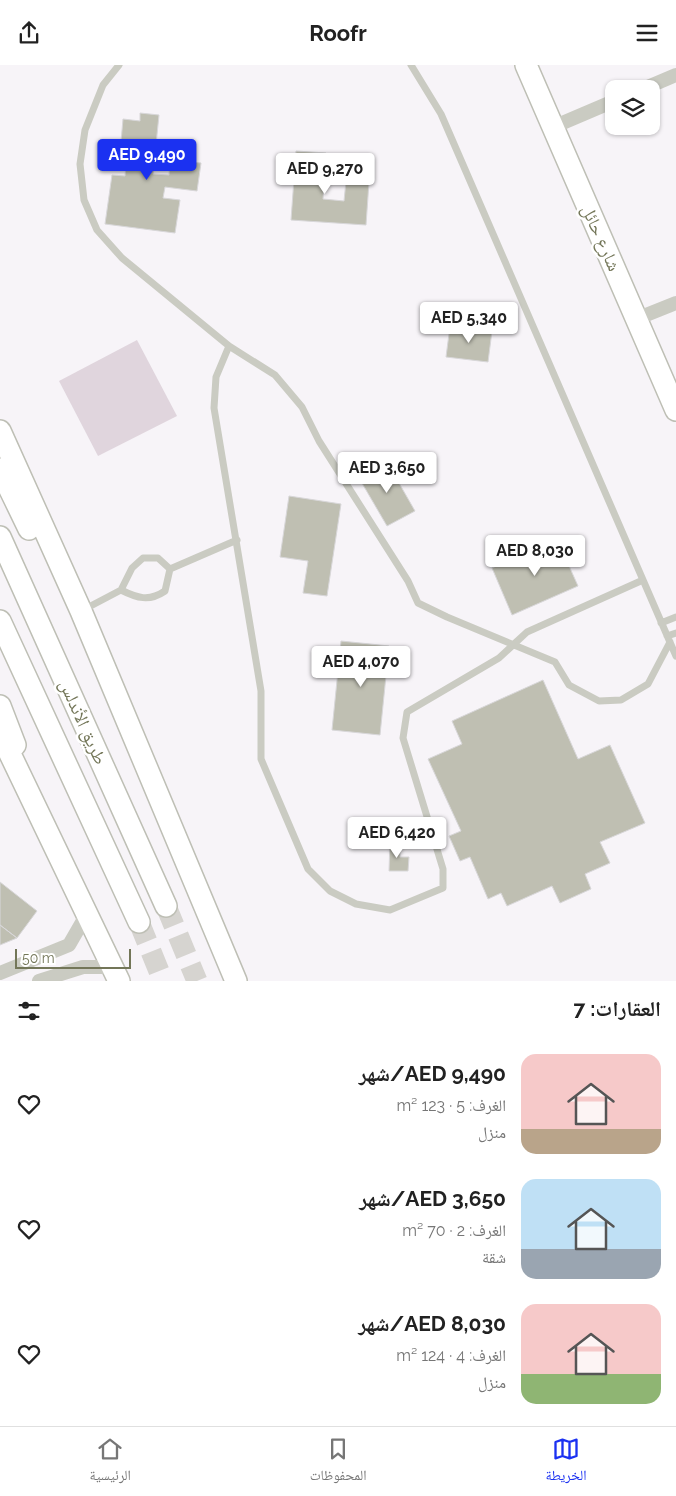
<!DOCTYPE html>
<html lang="ar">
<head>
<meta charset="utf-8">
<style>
  :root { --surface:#fff; --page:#f6f6f6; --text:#222; --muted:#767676; --line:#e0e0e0; --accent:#1b31f1 }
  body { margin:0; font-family:Raleway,"Noto Naskh Arabic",sans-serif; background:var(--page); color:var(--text); direction:rtl; height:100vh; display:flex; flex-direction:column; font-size:19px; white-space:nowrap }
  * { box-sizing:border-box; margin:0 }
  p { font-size:16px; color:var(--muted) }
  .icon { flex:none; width:28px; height:28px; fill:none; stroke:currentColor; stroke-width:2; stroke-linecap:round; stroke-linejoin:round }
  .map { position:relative; height:916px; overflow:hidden; direction:ltr }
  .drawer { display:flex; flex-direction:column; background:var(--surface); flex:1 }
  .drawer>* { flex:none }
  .buttons { position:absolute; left:605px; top:15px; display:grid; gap:10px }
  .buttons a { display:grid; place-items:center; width:55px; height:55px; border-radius:10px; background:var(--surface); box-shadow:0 1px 4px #0004; font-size:25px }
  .scale { position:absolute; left:15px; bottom:12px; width:116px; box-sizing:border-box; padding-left:5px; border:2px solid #737658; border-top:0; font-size:14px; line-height:18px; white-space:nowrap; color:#737658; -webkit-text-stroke:4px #fff; paint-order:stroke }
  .price { position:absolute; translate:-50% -42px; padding:0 11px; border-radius:5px; background:#fff; color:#222; font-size:16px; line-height:32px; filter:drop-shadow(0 1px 2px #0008) }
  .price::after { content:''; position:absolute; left:50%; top:30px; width:15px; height:11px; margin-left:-8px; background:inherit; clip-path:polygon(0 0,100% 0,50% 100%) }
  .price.active { background:var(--accent); color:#fff }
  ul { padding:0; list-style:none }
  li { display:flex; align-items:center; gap:15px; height:125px; padding:0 15px }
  li span { display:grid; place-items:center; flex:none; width:140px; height:100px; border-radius:15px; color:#555 }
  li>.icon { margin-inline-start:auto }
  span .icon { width:60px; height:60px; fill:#fffc; stroke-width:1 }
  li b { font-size:21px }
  h2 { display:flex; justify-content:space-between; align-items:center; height:60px; padding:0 15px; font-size:21px }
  header { display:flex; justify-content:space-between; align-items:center; height:65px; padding:0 15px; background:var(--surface); font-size:22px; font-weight:700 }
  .menu { display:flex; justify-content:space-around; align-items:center; height:70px; border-top:1px solid var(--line); background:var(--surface); font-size:14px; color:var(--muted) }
  .menu a { display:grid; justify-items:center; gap:2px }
  .menu .active { color:var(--accent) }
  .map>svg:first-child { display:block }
</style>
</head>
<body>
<header><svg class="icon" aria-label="menu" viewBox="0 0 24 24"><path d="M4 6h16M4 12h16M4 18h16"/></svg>Roofr<svg class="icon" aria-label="share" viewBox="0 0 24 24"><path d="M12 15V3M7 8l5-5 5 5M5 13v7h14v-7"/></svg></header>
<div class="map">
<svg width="676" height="916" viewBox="0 0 676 916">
  <rect width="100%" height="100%" fill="#f7f4f8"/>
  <path fill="#e0d5dd" d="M137,275L177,351L98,391L59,316Z"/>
  <path fill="#bfbfb2" stroke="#d8d7d9" d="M140,48L159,50L153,109L169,110L170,95L201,98L197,126L165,122L163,133L180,135L175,168L105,159L112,110L125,111L126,99H119L123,54L140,56Z
    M296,86L326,88L323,134L344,136L346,116L369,117L366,160L291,155Z
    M450,261L492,266L488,297L446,292Z
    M387,397L415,446L387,461L359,413Z
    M289,431L341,439L327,531L303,528L308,496L280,492Z
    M557,474L578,521L512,550L492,503Z
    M341,576L389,581L380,670L332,665Z
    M543,615L578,694L610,680L645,758L600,777L610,798L585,809L591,824L560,838L552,821L507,841L501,828L488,834L470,792L460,796L449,771L461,766L428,694L462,679L452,656Z
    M390,776L400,777V792H409L408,806H389Z
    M0,817L37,846L17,873L0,860Z
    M0,860L17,873L0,880Z"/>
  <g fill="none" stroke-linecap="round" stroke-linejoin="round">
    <path stroke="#d6d4d0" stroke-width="21" stroke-dasharray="21 11" stroke-linecap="butt" d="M166,841L197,916
      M139,857L163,916"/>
    <defs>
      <path id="primary" d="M526,0L676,345
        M0,366L81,546L236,916
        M0,404L29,464
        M0,472L166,841
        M0,556L139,857
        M0,641L15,680
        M0,668L119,916"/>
    </defs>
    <use href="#primary" stroke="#bebfb5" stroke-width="24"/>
    <path stroke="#cacbc2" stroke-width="7" d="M119,0L103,20L85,65L80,99L84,135L97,165L122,193L229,281L275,310L302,342L319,376L408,516L418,538L447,552L555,597L569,620L599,636L621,635L648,619L670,577
      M411,0L441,49L676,591
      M229,281L216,312L214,343L261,626V694L308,804L330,826L356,839L390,845L443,823V804L403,673L407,647L499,593L527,567L643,515
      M170,504L237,475
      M83,545L121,525C137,533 149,537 165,526L170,504L158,493H143L132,503L121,525
      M661,558L676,552
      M667,571L676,568"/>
    <path stroke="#cacbc2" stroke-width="14" d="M643,24L676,10
      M553,62L614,36
      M636,254L676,238
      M0,908L69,880L88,847
      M39,916L83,902H114"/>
    <use href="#primary" stroke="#fff" stroke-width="21"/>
  </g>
  <g text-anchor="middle" stroke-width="5" stroke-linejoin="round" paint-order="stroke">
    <g font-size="18" fill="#737658" stroke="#fff">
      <text transform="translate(601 173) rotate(66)" y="6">شارع حائل</text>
      <text transform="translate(83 657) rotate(66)" y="6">طريق الأندلس</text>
    </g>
  </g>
</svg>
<div class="buttons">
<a><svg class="icon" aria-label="layers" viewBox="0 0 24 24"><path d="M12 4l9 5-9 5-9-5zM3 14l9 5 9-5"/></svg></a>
</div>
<div class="scale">50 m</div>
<b class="price active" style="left:147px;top:116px">AED 9,490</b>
<b class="price" style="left:325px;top:130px">AED 9,270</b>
<b class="price" style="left:469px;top:279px">AED 5,340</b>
<b class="price" style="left:387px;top:429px">AED 3,650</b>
<b class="price" style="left:535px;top:512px">AED 8,030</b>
<b class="price" style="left:361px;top:623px">AED 4,070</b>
<b class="price" style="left:397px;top:794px">AED 6,420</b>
</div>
<section class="drawer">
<h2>العقارات: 7<svg class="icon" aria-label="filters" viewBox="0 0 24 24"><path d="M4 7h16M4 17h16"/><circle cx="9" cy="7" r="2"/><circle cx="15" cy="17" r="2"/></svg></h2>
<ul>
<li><span style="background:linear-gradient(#f6c9c9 75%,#b9a48a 0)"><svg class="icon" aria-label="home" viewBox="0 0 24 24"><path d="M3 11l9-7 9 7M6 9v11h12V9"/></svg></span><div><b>AED 9,490/شهر</b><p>الغرف: 5 · 123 m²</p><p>منزل</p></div><svg class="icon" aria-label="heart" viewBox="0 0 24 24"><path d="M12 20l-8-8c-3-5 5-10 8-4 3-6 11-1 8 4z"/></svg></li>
<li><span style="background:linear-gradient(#bfe0f5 70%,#9aa5b1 0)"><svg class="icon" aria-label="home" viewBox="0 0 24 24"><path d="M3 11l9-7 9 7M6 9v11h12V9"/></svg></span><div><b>AED 3,650/شهر</b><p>الغرف: 2 · 70 m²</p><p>شقة</p></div><svg class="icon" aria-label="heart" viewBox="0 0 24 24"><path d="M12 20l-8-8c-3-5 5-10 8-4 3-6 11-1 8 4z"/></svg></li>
<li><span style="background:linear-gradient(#f6c9c9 70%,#8fb573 0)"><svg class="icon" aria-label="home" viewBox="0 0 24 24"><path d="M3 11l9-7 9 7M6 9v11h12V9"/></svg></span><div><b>AED 8,030/شهر</b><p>الغرف: 4 · 124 m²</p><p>منزل</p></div><svg class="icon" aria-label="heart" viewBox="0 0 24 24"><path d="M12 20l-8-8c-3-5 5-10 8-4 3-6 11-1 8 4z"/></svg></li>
</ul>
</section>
<nav class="menu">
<a class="active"><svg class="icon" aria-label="map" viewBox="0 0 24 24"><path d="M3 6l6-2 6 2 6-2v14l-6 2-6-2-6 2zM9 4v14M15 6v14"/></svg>الخريطة</a>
<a><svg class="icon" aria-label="saved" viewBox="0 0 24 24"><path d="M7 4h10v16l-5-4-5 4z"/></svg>المحفوظات</a>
<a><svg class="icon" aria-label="home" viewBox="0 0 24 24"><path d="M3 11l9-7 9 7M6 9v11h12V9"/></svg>الرئيسية</a>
</nav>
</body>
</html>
